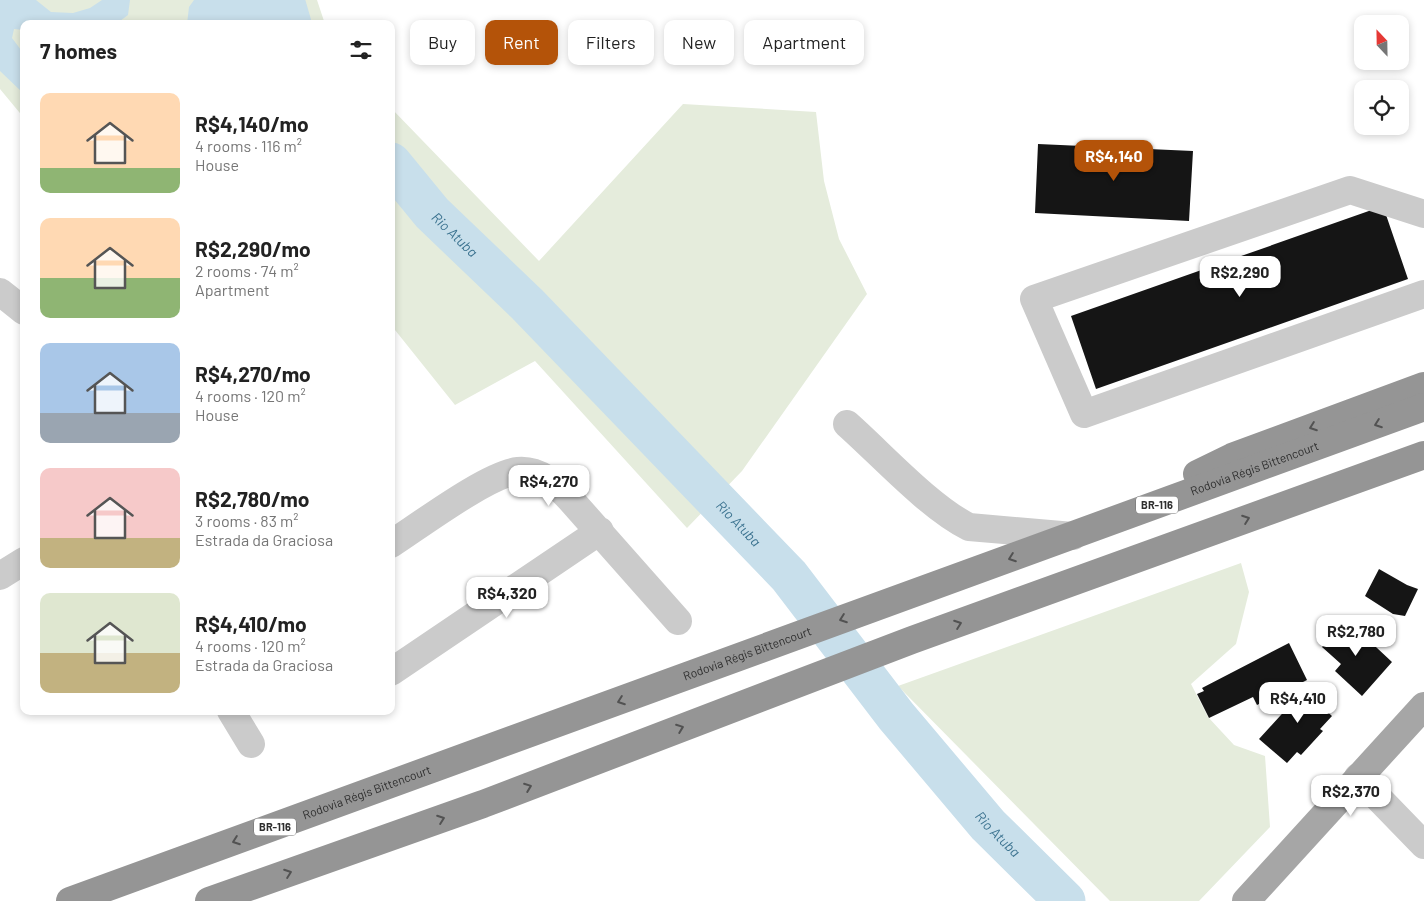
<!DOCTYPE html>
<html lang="en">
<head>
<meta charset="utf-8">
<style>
  :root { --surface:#fff; --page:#f6f6f6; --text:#222; --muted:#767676; --accent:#b45309 }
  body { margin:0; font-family:Barlow,sans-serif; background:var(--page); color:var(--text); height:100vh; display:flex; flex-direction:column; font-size:19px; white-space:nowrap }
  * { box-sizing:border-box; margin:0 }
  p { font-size:16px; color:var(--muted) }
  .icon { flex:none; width:28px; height:28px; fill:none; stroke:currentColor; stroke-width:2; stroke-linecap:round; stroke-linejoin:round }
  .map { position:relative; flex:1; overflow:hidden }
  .sheet { position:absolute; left:20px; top:20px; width:375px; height:695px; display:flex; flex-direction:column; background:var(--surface); border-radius:10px; box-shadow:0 2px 8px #0003 }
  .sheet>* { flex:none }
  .banner { position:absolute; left:410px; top:20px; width:475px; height:45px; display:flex; gap:10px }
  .needle { width:32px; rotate:338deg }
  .fabs { position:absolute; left:1354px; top:15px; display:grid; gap:10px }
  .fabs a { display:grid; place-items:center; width:55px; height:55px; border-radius:10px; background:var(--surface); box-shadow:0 2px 8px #0003; font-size:25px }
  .price { position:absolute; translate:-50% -42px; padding:0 11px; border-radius:10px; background:#fff; color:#222; font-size:16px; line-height:32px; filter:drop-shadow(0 1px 2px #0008) }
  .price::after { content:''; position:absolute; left:50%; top:30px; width:15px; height:11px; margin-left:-8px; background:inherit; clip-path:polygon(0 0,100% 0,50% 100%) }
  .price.on { background:var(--accent); color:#fff }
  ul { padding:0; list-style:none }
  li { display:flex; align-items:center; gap:15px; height:125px; padding:0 20px }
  li span { display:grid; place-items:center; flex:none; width:140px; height:100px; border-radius:10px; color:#555 }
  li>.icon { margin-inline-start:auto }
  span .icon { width:60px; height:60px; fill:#fffc; stroke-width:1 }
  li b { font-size:21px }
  h2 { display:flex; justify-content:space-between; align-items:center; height:60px; padding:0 20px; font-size:21px }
  .pill { padding:0 18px; border-radius:10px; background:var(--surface); box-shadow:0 2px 8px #0003; font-size:18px; line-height:45px }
  .pill.on { background:var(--accent); color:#fff }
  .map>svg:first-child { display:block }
</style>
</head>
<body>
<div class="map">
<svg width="1424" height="901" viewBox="0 0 1424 901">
  <rect width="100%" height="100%" fill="#fff"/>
  <path fill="#e5ecdc" d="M0,0H317L325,24H24V118L0,89Z
    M683,104L816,112L824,181L839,239L867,294L742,471L687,528L535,361L455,405L391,325V108L539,261Z
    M1241,563L1249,592L1236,644L1191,684L1208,717L1234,745L1265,756L1270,827L1199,901H1110L898,686Z"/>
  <path fill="#c8dfeb" d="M0,0H36L51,12L73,13L90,8L102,0H130L128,15L116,24H24V30L14,29L12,38L24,54V94L0,71Z
    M194,0H273L280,24H187L189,7Z"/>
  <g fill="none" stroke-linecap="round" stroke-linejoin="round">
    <g stroke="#c8dfeb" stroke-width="41">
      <path d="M284,0L291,24"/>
      <path id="s1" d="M391,163L432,213L527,304L789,576L896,716L988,825L1065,901"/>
    </g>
  </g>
  <path fill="#151515" d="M1038,144L1193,151L1189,221L1035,213Z
    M1383,206L1408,279L1096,389L1071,316Z
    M1379,569L1407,585L1418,589L1405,616L1393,614L1365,596Z
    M1346,619L1392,662L1362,696L1335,671L1341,664L1322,647Z
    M1289,643L1307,680L1257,705L1253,697L1209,718L1197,694L1204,691L1202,688Z
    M1311,682L1330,698L1322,707L1332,716L1320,729L1323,731L1301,755L1297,752L1287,763L1259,739Z"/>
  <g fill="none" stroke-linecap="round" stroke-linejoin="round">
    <path stroke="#cbcbcb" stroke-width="28" d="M1424,214L1350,190L1034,299L1084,414L1424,294
      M0,292L24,311
      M847,424C882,455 929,507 969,527L1073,536
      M391,544C419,526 488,474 518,471C539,469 557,485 570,499L678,621
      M0,576L24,561
      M391,672L600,531
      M231,711L251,744
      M1358,777L1424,845"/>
    <path stroke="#a6a6a6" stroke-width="28" d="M1246,901L1424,706"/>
    <g stroke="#959595" stroke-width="28">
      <path d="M1197,474L1232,457L1424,386"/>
      <path id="s2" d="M70,901L1424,407"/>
      <path d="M209,901L483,804L912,640L1424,455"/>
    </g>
  </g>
  <defs><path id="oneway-chevron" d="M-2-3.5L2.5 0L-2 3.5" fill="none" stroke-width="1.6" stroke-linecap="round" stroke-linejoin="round" transform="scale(1.25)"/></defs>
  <g stroke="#525252">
    <use href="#oneway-chevron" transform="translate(1378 424) rotate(160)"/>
    <use href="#oneway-chevron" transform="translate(1313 427) rotate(160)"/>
    <use href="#oneway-chevron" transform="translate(1246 519) rotate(-20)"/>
    <use href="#oneway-chevron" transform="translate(1012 558) rotate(160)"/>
    <use href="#oneway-chevron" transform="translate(843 619) rotate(160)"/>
    <use href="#oneway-chevron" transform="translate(958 624) rotate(-20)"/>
    <use href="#oneway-chevron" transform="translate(621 701) rotate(160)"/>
    <use href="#oneway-chevron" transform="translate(680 728) rotate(-21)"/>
    <use href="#oneway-chevron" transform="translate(528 787) rotate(-21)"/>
    <use href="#oneway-chevron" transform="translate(441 819) rotate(-20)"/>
    <use href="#oneway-chevron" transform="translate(236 841) rotate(160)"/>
    <use href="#oneway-chevron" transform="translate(288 873) rotate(-20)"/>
  </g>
  <g text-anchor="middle" stroke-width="5" stroke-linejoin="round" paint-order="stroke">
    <g fill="#fff" stroke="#6d6d6d" stroke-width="1">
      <rect x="1136" y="496.5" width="42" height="17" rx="4"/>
      <rect x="254" y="818.5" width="42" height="17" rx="4"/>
    </g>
    <g font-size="11" font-weight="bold" fill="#2e2e2e">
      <text x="1157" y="509">BR-116</text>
      <text x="275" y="831">BR-116</text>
    </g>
    <g font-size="12" fill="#2e2e2e" stroke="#fff">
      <text dy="4" stroke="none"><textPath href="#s2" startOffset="1261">Rodovia Régis Bittencourt</textPath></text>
      <text dy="4" stroke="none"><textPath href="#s2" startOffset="721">Rodovia Régis Bittencourt</textPath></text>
      <text dy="4" stroke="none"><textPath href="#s2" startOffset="316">Rodovia Régis Bittencourt</textPath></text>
    </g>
    <g font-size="14" font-style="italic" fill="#3c7390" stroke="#fff">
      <text dy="5" stroke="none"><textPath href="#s1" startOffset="96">Rio Atuba</textPath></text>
      <text dy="5" stroke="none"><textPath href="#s1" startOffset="501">Rio Atuba</textPath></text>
      <text dy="5" stroke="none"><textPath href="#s1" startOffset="906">Rio Atuba</textPath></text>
    </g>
  </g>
</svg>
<div class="fabs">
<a><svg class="needle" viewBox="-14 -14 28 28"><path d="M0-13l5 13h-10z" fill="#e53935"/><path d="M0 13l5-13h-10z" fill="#767676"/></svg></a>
<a><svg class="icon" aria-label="locate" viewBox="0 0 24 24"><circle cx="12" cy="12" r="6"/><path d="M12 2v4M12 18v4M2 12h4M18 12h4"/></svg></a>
</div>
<b class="price on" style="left:1114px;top:182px">R$4,140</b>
<b class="price" style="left:1240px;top:298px">R$2,290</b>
<b class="price" style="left:549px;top:507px">R$4,270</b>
<b class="price" style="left:507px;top:619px">R$4,320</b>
<b class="price" style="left:1356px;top:657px">R$2,780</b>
<b class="price" style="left:1298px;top:724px">R$4,410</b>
<b class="price" style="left:1351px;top:817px">R$2,370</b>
<div class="banner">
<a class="pill">Buy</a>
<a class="pill on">Rent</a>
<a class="pill">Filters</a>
<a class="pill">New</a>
<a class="pill">Apartment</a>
</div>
<section class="sheet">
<h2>7 homes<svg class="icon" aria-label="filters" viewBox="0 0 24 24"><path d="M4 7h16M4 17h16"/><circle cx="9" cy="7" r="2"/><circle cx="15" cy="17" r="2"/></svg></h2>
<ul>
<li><span style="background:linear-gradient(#ffd9b3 75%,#8fb573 0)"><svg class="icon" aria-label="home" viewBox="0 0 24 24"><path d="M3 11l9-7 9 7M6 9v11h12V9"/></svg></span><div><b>R$4,140/mo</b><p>4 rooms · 116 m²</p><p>House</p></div></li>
<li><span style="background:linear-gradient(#ffd9b3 60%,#8fb573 0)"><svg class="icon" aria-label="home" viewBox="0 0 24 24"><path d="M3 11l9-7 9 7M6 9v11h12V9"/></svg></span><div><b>R$2,290/mo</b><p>2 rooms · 74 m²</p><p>Apartment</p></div></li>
<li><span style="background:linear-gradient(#a9c7e8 70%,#9aa5b1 0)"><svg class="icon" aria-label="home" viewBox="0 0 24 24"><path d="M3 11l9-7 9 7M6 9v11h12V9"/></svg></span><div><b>R$4,270/mo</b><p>4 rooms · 120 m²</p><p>House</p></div></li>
<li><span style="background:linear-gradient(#f6c9c9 70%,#c2b280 0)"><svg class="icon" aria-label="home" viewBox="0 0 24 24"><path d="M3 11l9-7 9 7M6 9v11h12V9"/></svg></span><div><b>R$2,780/mo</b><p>3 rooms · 83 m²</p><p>Estrada da Graciosa</p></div></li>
<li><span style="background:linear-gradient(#dfe7d0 60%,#c2b280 0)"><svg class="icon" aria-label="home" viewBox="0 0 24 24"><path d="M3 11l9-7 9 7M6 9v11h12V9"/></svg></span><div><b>R$4,410/mo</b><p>4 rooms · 120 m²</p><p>Estrada da Graciosa</p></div></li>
</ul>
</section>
</div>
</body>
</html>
